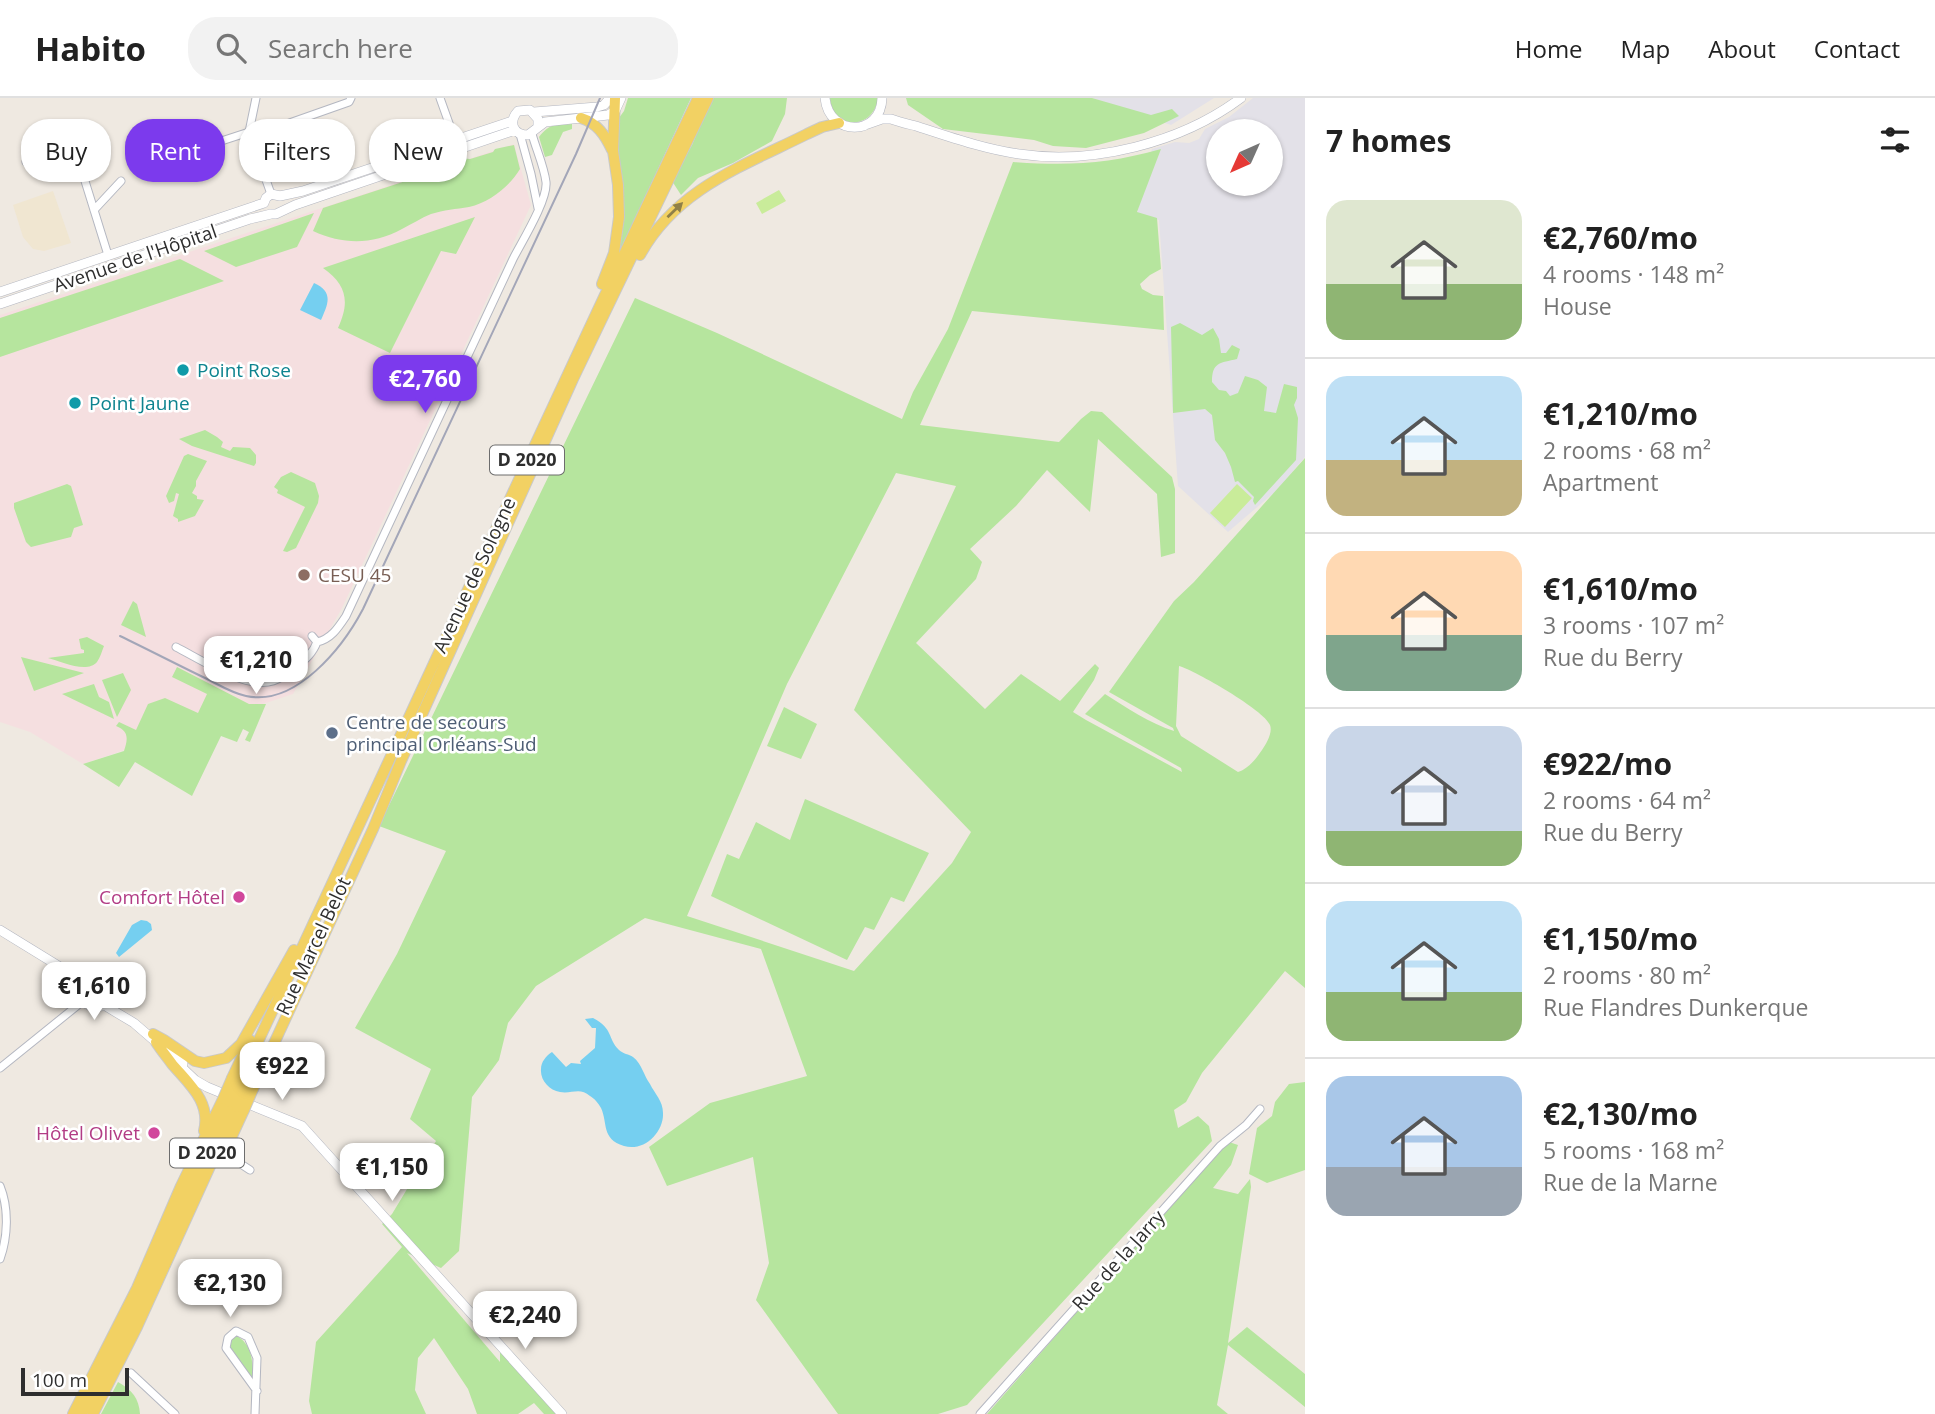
<!DOCTYPE html>
<html lang="en">
<head>
<meta charset="utf-8">
<style>
  :root { --surface:#fff; --page:#f2f2f2; --text:#222; --muted:#767676; --line:#e0e0e0; --accent:#7c3aed }
  body { margin:0; font-family:"Open Sans",sans-serif; background:var(--page); color:var(--text); height:100vh; display:flex; flex-direction:column; font-size:26px; white-space:nowrap }
  * { box-sizing:border-box; margin:0 }
  p { font-size:23px; color:var(--muted) }
  .icon { flex:none; width:38px; height:38px; fill:none; stroke:currentColor; stroke-width:2; stroke-linecap:round; stroke-linejoin:round }
  .map { position:relative; flex:1; overflow:hidden }
  .panel { display:flex; flex-direction:column; background:var(--surface); width:630px }
  .panel>* { flex:none }
  .top-card { position:absolute; left:21px; top:21px; width:665px; height:63px; display:flex; gap:14px }
  .needle { width:46px; rotate:225deg }
  .controls { position:absolute; left:1206px; top:21px; display:grid; gap:14px }
  .controls a { display:grid; place-items:center; width:77px; height:77px; border-radius:50%; background:var(--surface); box-shadow:0 2px 5px #0004; font-size:35px }
  .scale { position:absolute; left:21px; bottom:18px; width:108px; box-sizing:border-box; padding-left:7px; border:4px solid #2e2e2e; border-top:0; font-size:19px; line-height:24px; white-space:nowrap; color:#2e2e2e; -webkit-text-stroke:5px #fff; paint-order:stroke }
  .price { position:absolute; translate:-50% -60px; padding:0 16px; border-radius:14px; background:#fff; color:#222; font-size:23px; line-height:46px; filter:drop-shadow(0 2px 4px #0008) }
  .price::after { content:''; position:absolute; left:50%; top:42px; width:21px; height:16px; margin-left:-10px; background:inherit; clip-path:polygon(0 0,100% 0,50% 100%) }
  .price.active { background:var(--accent); color:#fff }
  ul { padding:0; list-style:none }
  li { display:flex; align-items:center; gap:21px; height:175px; padding:0 21px }
  li+li { border-top:2px solid var(--line) }
  li span { display:grid; place-items:center; flex:none; width:196px; height:140px; border-radius:21px; color:#555 }
  li>.icon { margin-inline-start:auto }
  span .icon { width:84px; height:84px; fill:#fffc; stroke-width:1 }
  li b { font-size:30px }
  h2 { display:flex; justify-content:space-between; align-items:center; height:84px; padding:0 21px; font-size:30px }
  .pill { padding:0 24px; border-radius:28px; background:var(--surface); box-shadow:0 2px 5px #0004; font-size:24px; line-height:63px }
  .pill.active { background:var(--accent); color:#fff }
  header { display:flex; align-items:center; gap:42px; box-sizing:border-box; height:98px; padding:0 35px; background:var(--surface); border-bottom:2px solid var(--line) }
  header strong { font-size:33px }
  nav { display:flex; gap:38px; margin-inline-start:auto; font-size:24px }
  .search { width:490px; height:63px; background:var(--page); display:flex; align-items:center; gap:18px; box-sizing:border-box; padding:0 24px; border-radius:28px; color:var(--muted); font-size:26px }
  main { display:flex; flex:1; min-height:0 }
  .map>svg:first-child { display:block }
</style>
</head>
<body>
<header>
<strong>Habito</strong>
<div class="search"><svg class="icon" aria-label="search" viewBox="0 0 24 24"><circle cx="10" cy="10" r="6"/><path d="M15 15l6 6"/></svg>Search here</div>
<nav><a>Home</a><a>Map</a><a>About</a><a>Contact</a></nav>
</header>
<main>
<div class="map">
<svg width="1305" height="1316" viewBox="0 0 1305 1316">
  <rect width="100%" height="100%" fill="#efe9e1"/>
  <path fill="#e3e1e8" fill-rule="evenodd" d="M1092,0H1214L1171,27Z
    M1253,0H1305V359L1276,393L1228,434L1178,388L1159,122L1137,116L1152,51L1175,44L1189,45L1199,41L1205,31L1229,19ZM1218,33H1270V86H1218Z"/>
  <path fill="#f0e6d1" d="M53,93L71,145L44,153L33,151L23,139L13,107Z"/>
  <path fill="#f5dfe0" d="M514,46L531,107L342,510L293,596L83,666L30,634L0,624V217Z"/>
  <path fill="#b6e59e" fill-rule="evenodd" d="M628,0H691L618,157L624,109L617,51L616,24L624,13Z
    M712,0H787L785,16L772,43L733,65L698,80L681,97L672,83L692,47Z
    M830,0H878C874,32 833,33 830,0Z
    M906,0H1092L1151,17L1172,11L1179,18L1144,35L1086,50L1053,48L1034,42L943,31L908,7Z
    M572,26V31L563,34L552,57L545,59L539,39C550,25 555,27 572,26Z
    M514,47L520,71C509,89 490,104 469,109C456,111 444,112 431,116C421,120 412,126 402,131C372,147 344,147 313,133L323,110L427,76L428,73L460,60L470,61L493,54L495,51Z
    M1161,51L1137,114L1157,120L1161,171L1150,177L1140,186L1142,191L1153,197L1163,198L1164,232L972,213L920,327L1059,344L1081,321L1091,313L1102,314L1172,379L1175,391V455L1161,459L1157,396L1098,341L1090,414L1047,372L1016,408L970,451L982,464L976,481L916,545L985,611L1021,576L1060,603L1095,566L1099,570L1094,582L1073,614L1086,622L1182,674L1181,670L1085,616L1105,596C1127,610 1149,625 1174,633L1173,630L1109,594L1174,503L1194,484L1305,360V890L1285,873L1202,975L1186,1004L1174,1012L1178,1030L1198,1018L1209,1028L1212,1043L967,1307L938,1316H838L756,1202L769,1165L753,1059L667,1088L649,1049L710,1005L807,978L761,851L645,820L536,888L508,925L499,962L472,999L459,1153L441,1170L407,1155L500,1264V1252L557,1316H544L534,1305L518,1316H477L468,1291L434,1240L418,1260L415,1292L426,1316H312L309,1303L316,1244L402,1149L382,1126L392,1116L436,1043L410,1021L431,971L355,930L397,856L446,753L379,728L635,200L717,235L902,321L913,294L948,231L1013,64C1069,68 1108,66 1161,51ZM896,375L956,388L854,612L971,734L952,765L854,873L687,818L787,586ZM1179,568C1196,573 1264,612 1270,627C1273,635 1266,646 1262,652C1256,661 1248,671 1238,674L1181,638L1176,628Z
    M314,115L297,149L236,169L204,153Z
    M475,119L456,156L441,153L390,255L338,230C350,204 347,187 323,170Z
    M180,161L224,183L0,259V220Z
    M1180,225L1202,237L1213,230L1219,241L1221,255H1226L1232,247L1240,251L1237,261C1220,265 1212,264 1212,284L1219,292L1226,293L1230,298L1238,295L1245,278L1258,282L1267,289L1264,313L1276,315L1284,286L1297,289V300L1294,307L1298,320L1296,362L1255,407L1253,403L1254,399L1238,383L1235,384L1231,369L1225,355L1215,342L1212,317L1205,311L1173,315L1171,229Z
    M205,332L217,339L223,344L221,349L230,353L233,349L250,350L256,357V365L254,368L192,348L179,341Z
    M188,356L207,363L196,383V388L192,395L197,398V401L204,402L195,418L178,424V421L173,418L179,396L176,395L174,403L169,405L166,398L184,358Z
    M291,374L315,385L319,398L318,405L296,450L287,454L283,453L305,409L277,395L278,392L274,389L281,379Z
    M67,386L71,388L83,427L74,430L71,439L31,449L26,444L14,410V405Z
    M133,503L137,506L146,539L121,527Z
    M87,539L104,548C102,553 100,560 97,564C87,576 60,563 48,560L84,555V552L81,551L79,541Z
    M21,559L84,575L34,593Z
    M177,569L249,606H266L250,644L245,642L249,634L243,631L237,644L221,638L192,698L135,664L119,689L83,666L124,653C128,641 129,633 116,628L119,624L136,632L148,606L165,600L198,615L207,596L172,579Z
    M123,575L131,592L117,619L102,582Z
    M94,586L99,599L109,604L114,621L62,596Z
    M784,609L817,626L801,661L767,648Z
    M805,701L929,755L904,804L891,799L874,832L865,829L847,862L711,798L727,756L739,761L756,724L790,742Z
    M86 893a10 10 0 1 1 20 0a10 10 0 1 1-20 0Z
    M1305,984V1072L1267,1085L1249,1076L1257,1030L1272,1018L1275,1004L1289,986Z
    M1229,1044L1238,1047L1231,1067L1213,1090L1238,1096L1250,1081L1251,1089L1228,1245L1247,1229L1305,1276V1309L1228,1247L1217,1307L1228,1316H987L1215,1057Z
    M235,1237C253,1246 252,1263 254,1281L249,1279L231,1251L230,1244Z
    M118,1284C132,1292 139,1300 140,1316H101Z"/>
  <path fill="#c9ec9a" d="M779,92L786,103L762,116L756,105Z
    M1237,386L1252,400L1225,429L1210,415Z"/>
  <path fill="#75cff0" d="M314,185C334,194 328,206 321,222L300,212Z
    M141,822L147,823L151,826L152,832L119,859L116,855L132,827Z
    M593,920C614,931 607,940 619,952C623,956 629,956 633,959C642,966 644,978 650,986C655,996 663,1003 663,1015C664,1034 644,1054 624,1048C601,1041 608,1025 601,1010C599,1006 594,1000 590,998C580,989 572,996 560,994C549,992 540,982 541,971C541,964 546,958 552,954L566,969L571,965L581,966L580,963L595,950L596,930H592L585,921Z"/>
  <g fill="none" stroke-linecap="round" stroke-linejoin="round">
    <defs>
      <path id="minor" d="M256,0L249,34L271,96
        M440,0L455,42
        M520,36L531,76L538,110
        M200,50L249,34L278,29L349,4L351,0
        M26,64C42,57 66,58 80,67L108,157
        M94,112L121,83
        M312,538L317,544C331,541 338,530 346,518L513,161C521,145 548,102 546,84C544,68 536,51 532,36
        M176,549C200,561 246,592 273,583C281,580 290,574 296,569C306,561 313,555 317,544
        M0,970L83,903
        M224,1055L250,1072
        M0,1088C9,1110 8,1139 0,1161
        M131,1275L175,1316
        M255,1316L257,1260L248,1239L236,1233L228,1240L226,1250L257,1293
        M980,1316L1220,1048L1246,1027L1260,1011"/>
      <path id="tertiary" d="M825,0C829,39 881,39 882,0
        M534,14L597,9L604,7L610,0
        M865,27L882,21H891C899,24 908,26 916,28C950,39 984,51 1019,56C1093,67 1181,45 1241,0
        M538,29V21L530,12L518,13C508,24 513,37 528,37L545,24L608,17L615,13L621,0
        M264,105L266,100L271,96L280,98L303,93L512,23
        M0,194L264,105
        M0,206L250,121L271,116H276L295,107L515,32
        M0,832L83,883
        M80 893a16 16 0 1 1 32 0a16 16 0 1 1-32 0Z
        M104,907L134,925L156,944
        M161,944L183,966
        M176,964L195,982L207,989L302,1028L562,1316"/>
      <path id="primary" d="M581,20C597,25 605,37 612,52
        M640,157C676,91 743,68 807,36L822,29L839,25
        M602,186L614,155L619,119L618,87L613,53L615,0
        M153,936L164,942L195,963L204,965L226,960L241,946L294,852
        M156,944C161,952 167,959 172,966C190,987 211,1004 204,1033
        M232,980L250,942
        M239,984C394,656 542,326 698,0
        M253,991L373,731L401,663L573,281L708,0
        M227,1049L244,1012
        M73,1316L137,1190L181,1088L223,1001
        M82,1316L128,1227L230,1004
        M93,1316L137,1229L237,1009"/>
    </defs>
    <use href="#minor" stroke="#b4b7c1" stroke-width="9"/>
    <use href="#tertiary" stroke="#b4b7c1" stroke-width="10"/>
    <use href="#primary" stroke="#c9c9c9" stroke-width="12"/>
    <use href="#minor" stroke="#fff" stroke-width="7"/>
    <use href="#tertiary" stroke="#fff" stroke-width="9"/>
    <use href="#primary" stroke="#f2d163" stroke-width="10"/>
    <path stroke="#a3a6b8" stroke-width="2" d="M120,538C149,552 178,567 207,581C219,587 232,595 246,598C296,609 343,549 363,511L576,56L600,0"/>
    <defs>
      <path id="primary-bridge" d="M223,1001L232,980
        M230,1004L239,984
        M237,1009L246,989
        M244,1012L253,991"/>
    </defs>
    <use href="#primary-bridge" stroke="#c9c9c9" stroke-width="12" stroke-linecap="butt"/>
    <use href="#primary-bridge" stroke="#f2d163" stroke-width="10"/>
  </g>
  <defs><path id="oneway-solid" d="M-6-.8H1V-3.2L6.5 0L1 3.2V.8H-6Z" transform="scale(1.75)"/></defs>
  <use fill="#908048" href="#oneway-solid" transform="translate(675 112) rotate(-44)"/>
  <g fill="#0f9aa8" stroke="#fff" stroke-width="2.5">
    <circle cx="183" cy="272" r="7"/>
    <circle cx="75" cy="305" r="7"/>
  </g>
  <circle fill="#8d6e63" stroke="#fff" stroke-width="2.5" cx="304" cy="477" r="7"/>
  <circle fill="#5c6f8a" stroke="#fff" stroke-width="2.5" cx="332" cy="635" r="7"/>
  <g fill="#d1479c" stroke="#fff" stroke-width="2.5">
    <circle cx="239" cy="799" r="7"/>
    <circle cx="154" cy="1035" r="7"/>
  </g>
  <g text-anchor="middle" stroke-width="5" stroke-linejoin="round" paint-order="stroke">
    <g fill="#fff" stroke="#6d6d6d" stroke-width="2">
      <rect x="490" y="347.5" width="74" height="29" rx="5"/>
      <rect x="170" y="1040.5" width="74" height="29" rx="5"/>
    </g>
    <g font-size="18" font-weight="bold" fill="#2e2e2e">
      <text x="527" y="368">D 2020</text>
      <text x="207" y="1061">D 2020</text>
    </g>
    <g font-size="19" fill="#2e2e2e" stroke="#fff">
      <text transform="translate(135 160) rotate(-19)" y="7">Avenue de l'Hôpital</text>
      <text transform="translate(474 477) rotate(-65)" y="7">Avenue de Sologne</text>
      <text transform="translate(313 848) rotate(-65)" y="7">Rue Marcel Belot</text>
      <text transform="translate(1118 1162) rotate(-48)" y="7">Rue de la Jarry</text>
    </g>
    <g font-size="19" fill="#0d838f" stroke="#fff" text-anchor="start">
      <text x="197" y="279">Point Rose</text>
      <text x="89" y="312">Point Jaune</text>
    </g>
    <g font-size="19" fill="#785e54" stroke="#fff" text-anchor="start">
      <text x="318" y="484">CESU 45</text>
    </g>
    <g font-size="19" fill="#4e5e75" stroke="#fff" text-anchor="start">
      <text x="346" y="631">Centre de secours<tspan x="346" dy="22">principal Orléans-Sud</tspan></text>
    </g>
    <g font-size="19" fill="#b23c85" stroke="#fff" text-anchor="end">
      <text x="225" y="806">Comfort Hôtel</text>
      <text x="140" y="1042">Hôtel Olivet</text>
    </g>
  </g>
</svg>
<div class="controls">
<a><svg class="needle" viewBox="-14 -14 28 28"><path d="M0-13l5 13h-10z" fill="#e53935"/><path d="M0 13l5-13h-10z" fill="#767676"/></svg></a>
</div>
<div class="scale">100 m</div>
<b class="price active" style="left:425px;top:317px">€2,760</b>
<b class="price" style="left:256px;top:598px">€1,210</b>
<b class="price" style="left:94px;top:924px">€1,610</b>
<b class="price" style="left:282px;top:1004px">€922</b>
<b class="price" style="left:392px;top:1105px">€1,150</b>
<b class="price" style="left:230px;top:1221px">€2,130</b>
<b class="price" style="left:525px;top:1253px">€2,240</b>
<div class="top-card">
<a class="pill">Buy</a>
<a class="pill active">Rent</a>
<a class="pill">Filters</a>
<a class="pill">New</a>
</div>
</div>
<section class="panel">
<h2>7 homes<svg class="icon" aria-label="filters" viewBox="0 0 24 24"><path d="M4 7h16M4 17h16"/><circle cx="9" cy="7" r="2"/><circle cx="15" cy="17" r="2"/></svg></h2>
<ul>
<li><span style="background:linear-gradient(#dfe7d0 60%,#8fb573 0)"><svg class="icon" aria-label="home" viewBox="0 0 24 24"><path d="M3 11l9-7 9 7M6 9v11h12V9"/></svg></span><div><b>€2,760/mo</b><p>4 rooms · 148 m²</p><p>House</p></div></li>
<li><span style="background:linear-gradient(#bfe0f5 60%,#c2b280 0)"><svg class="icon" aria-label="home" viewBox="0 0 24 24"><path d="M3 11l9-7 9 7M6 9v11h12V9"/></svg></span><div><b>€1,210/mo</b><p>2 rooms · 68 m²</p><p>Apartment</p></div></li>
<li><span style="background:linear-gradient(#ffd9b3 60%,#7fa58c 0)"><svg class="icon" aria-label="home" viewBox="0 0 24 24"><path d="M3 11l9-7 9 7M6 9v11h12V9"/></svg></span><div><b>€1,610/mo</b><p>3 rooms · 107 m²</p><p>Rue du Berry</p></div></li>
<li><span style="background:linear-gradient(#c9d6e8 75%,#8fb573 0)"><svg class="icon" aria-label="home" viewBox="0 0 24 24"><path d="M3 11l9-7 9 7M6 9v11h12V9"/></svg></span><div><b>€922/mo</b><p>2 rooms · 64 m²</p><p>Rue du Berry</p></div></li>
<li><span style="background:linear-gradient(#bfe0f5 65%,#8fb573 0)"><svg class="icon" aria-label="home" viewBox="0 0 24 24"><path d="M3 11l9-7 9 7M6 9v11h12V9"/></svg></span><div><b>€1,150/mo</b><p>2 rooms · 80 m²</p><p>Rue Flandres Dunkerque</p></div></li>
<li><span style="background:linear-gradient(#a9c7e8 65%,#9aa5b1 0)"><svg class="icon" aria-label="home" viewBox="0 0 24 24"><path d="M3 11l9-7 9 7M6 9v11h12V9"/></svg></span><div><b>€2,130/mo</b><p>5 rooms · 168 m²</p><p>Rue de la Marne</p></div></li>
</ul>
</section>
</main>
</body>
</html>
